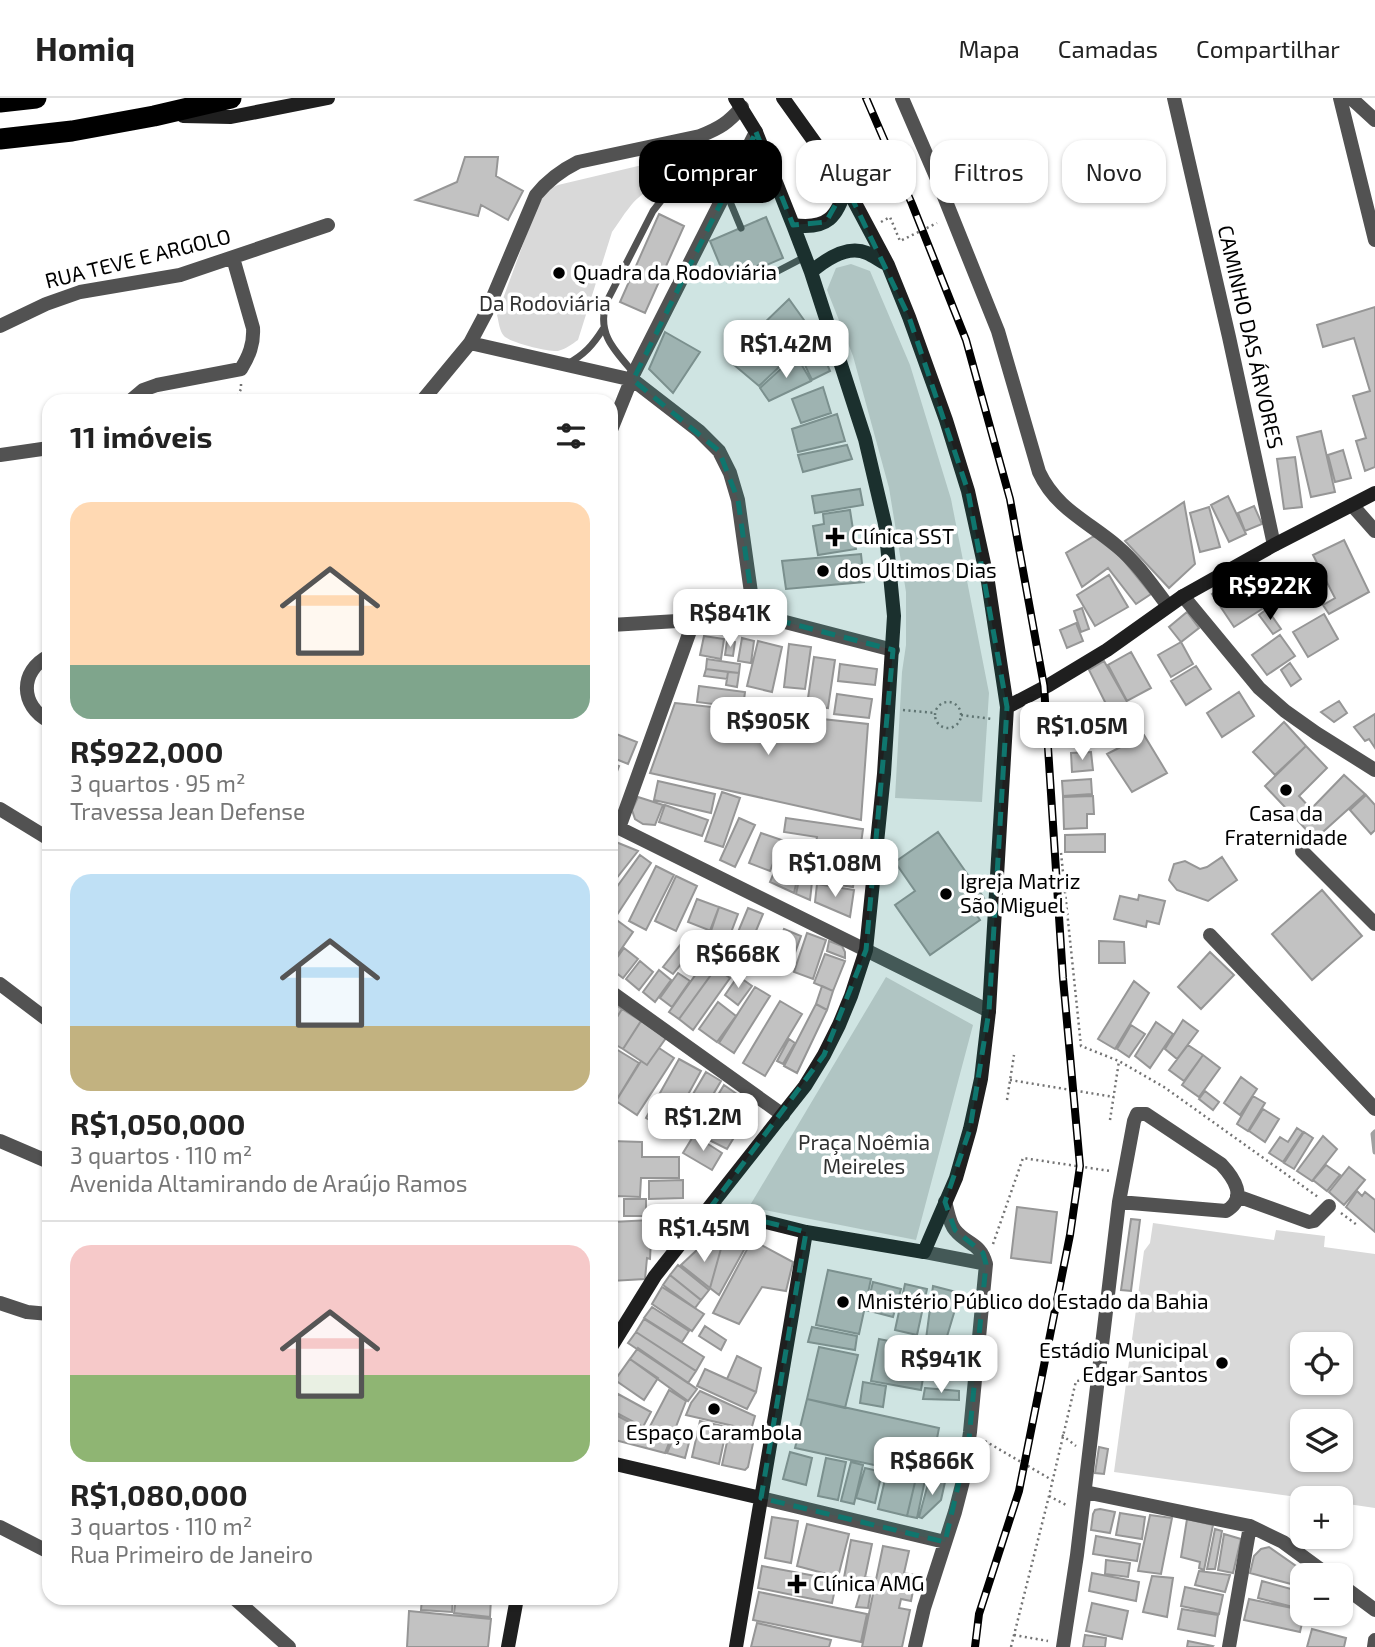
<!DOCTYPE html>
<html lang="pt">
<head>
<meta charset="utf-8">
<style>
  :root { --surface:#fff; --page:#f2f2f2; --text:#222; --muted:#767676; --line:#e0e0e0; --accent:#000 }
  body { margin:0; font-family:"Exo 2",sans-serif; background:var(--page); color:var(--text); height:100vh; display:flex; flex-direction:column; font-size:26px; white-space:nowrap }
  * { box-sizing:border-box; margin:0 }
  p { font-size:23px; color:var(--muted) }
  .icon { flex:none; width:38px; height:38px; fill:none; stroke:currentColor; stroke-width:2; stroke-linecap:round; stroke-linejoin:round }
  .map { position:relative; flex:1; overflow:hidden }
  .sheet { position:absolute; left:42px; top:296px; width:576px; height:1211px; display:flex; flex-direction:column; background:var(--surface); border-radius:21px; box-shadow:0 2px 5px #0004 }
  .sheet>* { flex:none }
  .banner { position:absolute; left:639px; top:42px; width:630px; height:63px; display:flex; gap:14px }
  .controls { position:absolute; left:1290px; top:1234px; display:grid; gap:14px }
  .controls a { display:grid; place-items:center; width:63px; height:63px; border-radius:14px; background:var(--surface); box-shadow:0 2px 5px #0004; font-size:35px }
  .price { position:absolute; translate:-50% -60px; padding:0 16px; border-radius:14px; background:#fff; color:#222; font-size:23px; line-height:46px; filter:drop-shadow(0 2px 4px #0008) }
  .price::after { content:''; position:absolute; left:50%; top:42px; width:21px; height:16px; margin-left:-10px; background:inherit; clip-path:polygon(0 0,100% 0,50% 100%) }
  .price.selected { background:var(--accent); color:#fff }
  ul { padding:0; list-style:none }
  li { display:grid; align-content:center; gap:14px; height:371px; padding:0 28px }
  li+li { border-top:2px solid var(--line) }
  li span { display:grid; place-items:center; height:217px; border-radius:21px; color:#555 }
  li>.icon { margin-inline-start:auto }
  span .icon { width:126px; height:126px; fill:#fffc; stroke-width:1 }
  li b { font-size:30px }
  h2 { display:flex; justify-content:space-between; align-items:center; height:84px; padding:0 28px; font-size:30px }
  .tag { padding:0 24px; border-radius:21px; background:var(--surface); box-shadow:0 2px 5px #0004; font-size:24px; line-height:63px }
  .tag.selected { background:var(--accent); color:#fff }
  header { display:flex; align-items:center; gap:42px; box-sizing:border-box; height:98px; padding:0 35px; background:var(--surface); border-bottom:2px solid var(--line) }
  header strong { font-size:33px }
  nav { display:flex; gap:38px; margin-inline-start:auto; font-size:24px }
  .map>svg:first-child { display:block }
</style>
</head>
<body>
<header>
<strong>Homiq</strong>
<nav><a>Mapa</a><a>Camadas</a><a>Compartilhar</a></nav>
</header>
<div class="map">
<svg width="1375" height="1549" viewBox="0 0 1375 1549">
  <rect width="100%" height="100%" fill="#fff"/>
  <path fill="#d9d9d9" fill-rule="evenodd" d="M676,59L682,76C663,84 641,93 629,110C623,117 618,126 612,134L578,242C572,246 566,251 558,253C549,254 511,245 504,238C499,232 499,224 497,217L533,119L546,92L558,87Z
    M851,166L870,173L910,267L951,401L989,595L982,704L895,700L902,574L906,547V494L889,390L853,258L827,192L836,170Z
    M886,879L973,927L916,1142L749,1109Z
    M1153,1125L1274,1142L1276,1132L1325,1138L1324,1149L1375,1156V1410L1341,1405L1340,1400H1304L1114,1374L1144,1153L1150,1145ZM1302,1246H1340V1284H1302ZM1302,1323H1340V1362H1302Z"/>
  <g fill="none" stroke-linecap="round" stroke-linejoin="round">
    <path stroke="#a0a0a0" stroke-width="5" d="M1375,1034L1373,1036L1375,1054"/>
  </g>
  <path fill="#c2c2c2" stroke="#969696" stroke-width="2" d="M715,49L720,63L709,67L705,52Z
    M702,54L706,66L696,70L692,58Z
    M465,59H498L496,78L523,93L508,122L481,107L478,118L416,102L457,84Z
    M659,116L684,128L645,215L620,204Z
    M766,119L783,160L727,184L710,143Z
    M789,201L814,236L759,288L727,261Z
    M1375,209V369L1365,373L1356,343L1366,340L1353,298L1370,293L1354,240L1323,249L1317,227Z
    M665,234L700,254L673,295L649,271Z
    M820,249L830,273L812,282L801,259Z
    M796,257L811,283L769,303L760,290Z
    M823,289L831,315L801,325L792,301Z
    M837,316L845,343L798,354L792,331Z
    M1321,333L1335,394L1311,399L1297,339Z
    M847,347L852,361L803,374L798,357Z
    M1343,352L1351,380L1335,384L1328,357Z
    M1295,359L1302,409L1284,411L1277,361Z
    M860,391L863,407L815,415L812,398Z
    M1228,398L1246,436L1229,444L1211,407Z
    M1184,404L1195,466L1169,490L1125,443Z
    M1254,408L1262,426L1245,433L1238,415Z
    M1209,409L1220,449L1200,454L1190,415Z
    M850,412L856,451L818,457L813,428L824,426L823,416Z
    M1094,438L1121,459L1151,496L1136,506L1108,470L1082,489L1066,455Z
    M1344,442L1369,494L1329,516L1323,507L1335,500L1313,457Z
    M861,456L864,484L786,491L782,463Z
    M1109,477L1128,509L1095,528L1077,497Z
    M1240,477L1262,511L1234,529L1212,496Z
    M1082,510L1089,531L1081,534L1074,513Z
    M1267,511L1281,531L1273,536L1259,517Z
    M1187,514L1199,530L1181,544L1169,529Z
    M1324,516L1338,541L1308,559L1293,534Z
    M1076,525L1083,543L1067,550L1060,532Z
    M1280,537L1295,558L1267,577L1252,557Z
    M704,538L724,541L721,561L700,557Z
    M742,540L754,543L751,565L738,563Z
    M727,543L735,544L733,558L725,557Z
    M758,543L782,549L772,594L747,588Z
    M1181,544L1193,566L1171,579L1158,557Z
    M789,546L811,549L805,591L784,589Z
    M1131,554L1151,590L1127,603L1108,567Z
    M814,559L835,562L828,610L807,607Z
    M707,561L740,566L739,575L706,571Z
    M1104,563L1130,609L1113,620L1089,572Z
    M1290,565L1301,581L1291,588L1281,572Z
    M840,566L877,571L875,587L838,583Z
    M1196,568L1211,591L1186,607L1171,583Z
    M706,571L728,574L727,581L704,578Z
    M728,574L739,575L737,589L726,587Z
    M699,588L745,594L743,610L697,604Z
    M1239,594L1254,618L1222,639L1207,615Z
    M837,596L872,601L869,620L834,616Z
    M1339,603L1347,615L1334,624L1321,614Z
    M675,605L868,626L861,722L650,675Z
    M1072,613L1074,634L1055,636L1053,615Z
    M1375,616V650L1369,641L1365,643L1354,629Z
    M1284,624L1306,648L1275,677L1253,654Z
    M611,634L637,644L628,666L611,659Z
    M1144,637L1167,675L1132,694L1107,656Z
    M1306,648L1327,670L1299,698L1311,711L1344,677L1365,696L1315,741L1265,688Z
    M1091,654L1093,672L1072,674L1071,655Z
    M611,665L619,668L612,687L611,686Z
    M1091,681L1092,696L1063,698L1062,683Z
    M658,683L715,696L711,715L654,702Z
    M722,694L740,700L723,749L705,743Z
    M1366,697L1375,707V732L1371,736L1350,712Z
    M1093,698L1094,716H1087V730L1064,731L1063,699Z
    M638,699L663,707L655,727L643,726L635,721L632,712Z
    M665,707L708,722L702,738L659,724Z
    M739,720L755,727L735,769L720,762Z
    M786,720L863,731L858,767L813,760L817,739L784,734Z
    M938,734L984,800L971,809L980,822L930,857L895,807L915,793L895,764Z
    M761,735L782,742L770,773L749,765Z
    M1105,736V754H1065V737Z
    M611,742L638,753L612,786L611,785Z
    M782,755L815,762L811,782L798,777L794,795L770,784Z
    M640,757L651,765L611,826V797Z
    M1222,759L1237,782L1208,803L1177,792L1169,782L1174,766L1185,763L1200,771L1207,769Z
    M818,764L856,770L853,789L815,783Z
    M656,768L674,777L646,832L629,823Z
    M676,778L697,788L676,833L655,823Z
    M799,782L812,784L810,802L796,796Z
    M817,786L854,792L850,819L815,804Z
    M1322,792L1362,838L1312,882L1272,836Z
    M1139,797L1165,803L1159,826L1147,823L1146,829L1114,821L1120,798L1138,802Z
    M697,801L719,809L711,833L688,824Z
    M719,809L738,816L724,853L705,846Z
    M748,810L763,816L738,876L723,870Z
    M618,823L633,834L611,866V833Z
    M784,831L801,838L791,866L773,859Z
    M807,835L826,842L813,881L794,874Z
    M829,843L842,848L845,854V860L827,853Z
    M1099,843L1124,844L1125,865H1099Z
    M681,846L691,854L673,876L663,869Z
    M624,850L638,861L623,880L611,871V868Z
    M1210,854L1234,877L1201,911L1178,889Z
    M825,856L845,863L833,893L814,885Z
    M706,862L716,870L679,921L669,914Z
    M640,863L653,874L639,892L626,881Z
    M716,870L730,880L693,932L679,921Z
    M659,872L671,882L655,904L643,894Z
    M678,875L690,883L672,909L660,900Z
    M738,878L752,888L738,907L725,897Z
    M1134,883L1149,895L1115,951L1098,941Z
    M822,888L833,893L827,912L816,906Z
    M755,889L770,898L734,955L719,945Z
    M780,903L802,916L765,978L743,965Z
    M611,904L622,911L611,929Z
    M718,904L736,918L717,944L699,931Z
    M816,906L827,912L797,975L784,968Z
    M622,911L641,923L623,951L611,944V929Z
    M1183,922L1198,933L1177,961L1165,951Z
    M641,923L666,940L647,967L623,951Z
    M1156,924L1173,936L1150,970L1135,958Z
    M1131,927L1145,936L1129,959L1117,951Z
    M789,941L795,945L783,966L777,963Z
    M1188,947L1203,957L1184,983L1169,972Z
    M659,950L674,960L637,1017L616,1003L641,963L647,967Z
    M616,951L639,965L611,1011V960Z
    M1203,957L1220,970L1199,999L1182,987Z
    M679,961L701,973L668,1033L646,1020Z
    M706,974L721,983L691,1034L676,1025Z
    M1241,979L1257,991L1240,1017L1224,1005Z
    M724,987L744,1001L749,1007V1011L747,1018L727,1051L695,1035Z
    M1205,993L1219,1004L1213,1012L1199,1001Z
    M1253,998L1265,1005L1248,1033L1237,1026Z
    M1263,1011L1279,1021L1265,1044L1249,1033Z
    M1297,1030L1303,1034L1283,1064L1269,1055L1280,1039L1288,1044Z
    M1304,1034L1313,1040L1294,1071L1284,1065Z
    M694,1037L722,1055L712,1072L683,1055Z
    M1323,1038L1337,1051L1312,1083L1297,1073Z
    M611,1043L642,1044V1059H679V1080H641L640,1099L617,1098L615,1122H611Z
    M1326,1067L1340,1077L1327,1093L1313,1082Z
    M1349,1069L1365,1082L1344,1107L1329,1094Z
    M683,1082V1100L649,1101V1083Z
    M1357,1093L1362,1098L1365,1094L1375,1102V1134L1346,1109Z
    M624,1101H646V1118H624Z
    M1017,1109L1057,1114L1051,1165L1011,1160Z
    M1131,1121L1140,1122L1131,1193L1121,1192Z
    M652,1122L650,1161L647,1160L645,1181L611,1183V1124Z
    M752,1142L793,1164L786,1193L762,1189L739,1226L713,1215Z
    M722,1147L745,1150L719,1197L710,1190Z
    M722,1147L710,1190L681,1167L698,1151Z
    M678,1167L709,1192L701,1202L670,1177Z
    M828,1172L871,1181L859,1236L816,1227Z
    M670,1177L701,1202L695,1210L663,1187Z
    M873,1184L901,1191L893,1219L866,1212Z
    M905,1186L927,1191L917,1237L895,1232Z
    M933,1188L960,1195L945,1245L926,1241Z
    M662,1189L704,1216L692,1233L652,1206Z
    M652,1209L689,1233L682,1244L644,1220Z
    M644,1221L704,1259L696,1273L636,1234Z
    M705,1228L726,1242L721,1252L699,1238Z
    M812,1229L857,1238L855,1252L808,1244Z
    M636,1234L696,1273L688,1285L628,1245Z
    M879,1241L928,1251L921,1292L871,1283Z
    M934,1245L949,1249L944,1261L931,1258Z
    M819,1249L858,1257L845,1310L807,1301Z
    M638,1250L697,1291L688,1303L630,1261Z
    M737,1258L761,1270L756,1294L727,1281Z
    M630,1261L658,1280L644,1302L615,1282Z
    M705,1271L756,1294L747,1311L697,1288Z
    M863,1284L886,1288L883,1309L860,1305Z
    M925,1290L959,1293V1302L923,1301Z
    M669,1292L686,1303L670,1344L648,1332Z
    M700,1293L755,1318L751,1332L686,1317L691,1305Z
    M618,1296L651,1314L643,1329L611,1312Z
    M807,1301L939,1330L934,1356L950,1359L944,1382L795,1350Z
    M612,1315L669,1345L665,1355L611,1341V1319Z
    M700,1323L727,1329L719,1366L692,1359Z
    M678,1329L692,1333L685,1360L667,1355Z
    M730,1330L755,1336L748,1369L745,1372L722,1367Z
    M1099,1349L1108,1351L1104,1376L1095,1375Z
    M790,1354L812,1360L806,1387L783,1381Z
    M826,1360L846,1364L838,1402L818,1398Z
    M851,1364L863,1367L854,1406L841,1403Z
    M865,1370L882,1374L875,1405L856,1400Z
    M887,1373L916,1380L907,1418L878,1411Z
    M916,1380L925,1382L917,1420L907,1418Z
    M929,1382L945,1384L941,1402L922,1420L919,1419Z
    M1100,1411L1115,1414L1110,1435L1091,1432L1093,1416L1095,1412Z
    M1120,1415L1145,1419L1142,1441L1116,1437Z
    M1150,1417L1172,1420L1161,1476L1138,1473Z
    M772,1419L798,1423L791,1465L765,1460Z
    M1187,1421L1213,1427L1204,1472L1199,1470L1200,1464L1181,1459Z
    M807,1426L849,1436L838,1479L797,1468Z
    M1215,1431L1222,1433L1215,1471H1207Z
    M1224,1436L1241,1441L1233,1475L1218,1472Z
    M1096,1438L1140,1446L1137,1463L1093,1456Z
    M851,1442L872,1446L863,1489L843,1485Z
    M883,1448L909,1453L904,1475L915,1477L913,1484L905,1482L903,1491L913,1493L911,1503L901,1501L899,1510L910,1512L902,1549H862Z
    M1269,1449L1309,1477H1302V1489L1250,1475L1254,1458L1261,1451Z
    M1106,1462L1130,1465L1128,1479L1105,1476Z
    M762,1468L837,1482L832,1505L758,1490Z
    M1199,1473L1230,1477L1225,1494L1195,1487Z
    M1092,1475L1139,1484L1136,1503L1089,1493Z
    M1152,1478L1173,1480L1167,1519L1143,1514Z
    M865,1479L873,1480L868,1510L856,1509Z
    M1262,1483L1302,1494L1297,1510L1258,1500Z
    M1185,1489L1223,1497L1219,1516L1181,1508Z
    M759,1494L867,1516L861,1544L753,1522Z
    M422,1500H453L452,1514L421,1512Z
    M456,1500H491L490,1519L454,1515Z
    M1249,1501L1302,1512V1516H1304L1300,1534L1244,1522Z
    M1092,1505L1128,1513L1122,1541L1086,1533Z
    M1182,1511L1218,1517L1215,1538L1178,1531Z
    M409,1513L491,1521L488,1549H407Z
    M757,1525L831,1542L829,1549H751Z
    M1312,1531L1346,1540L1344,1549H1307Z
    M1085,1537L1106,1540L1105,1549H1083Z
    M1188,1543L1213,1548L1212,1549H1187Z"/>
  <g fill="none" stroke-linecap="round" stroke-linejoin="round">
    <path stroke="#747474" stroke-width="2.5" stroke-dasharray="2 3.5" stroke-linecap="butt" d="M881,124L890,119L900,143L937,125
      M235,303L241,291V286
      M935 617a13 13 0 1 1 26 0a13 13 0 1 1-26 0Z
      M903,612L935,615
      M961,617L992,621
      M1061,755L1081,948L1119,963L1164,989L1318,1099
      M1010,982L1114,999
      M1007,1002L1014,957
      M1110,1022L1119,963
      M1341,1115L1357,1127
      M993,1146L1023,1060L1110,1073
      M1062,1337L1076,1348
      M985,1343L1052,1382
      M1049,1398L1068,1408
      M1014,1537L1048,1543
      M1011,1549L1049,1398L1076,1283L1085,1282"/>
    <path stroke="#525252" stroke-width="7" d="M726,94L741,130
      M759,170L767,176L776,174L805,159
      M567,266C584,257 593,247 603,231
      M634,275C614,252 597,236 606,205L653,113L664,99L675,90L687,85L736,72"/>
    <path stroke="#525252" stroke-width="14" d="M902,0L937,81L998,233L1039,374C1056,411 1089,424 1118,449C1138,466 1152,487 1168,508
      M1174,0L1229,239L1274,447
      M1340,0L1375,142
      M1351,0L1375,22
      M0,228L46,206L80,194L180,177L328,127
      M470,245L633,282L699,333L719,353L730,375L738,402L754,516
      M130,303L143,292L157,287L241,271C249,258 254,246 253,230L233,160
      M422,303L470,245L487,213L536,97C548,82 560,73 578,64L700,38C720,30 728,25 742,9
      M611,332L634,275L756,34
      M0,357L49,350
      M1352,407L1375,433
      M1183,498L1259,590L1285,613L1316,635L1375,672
      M611,527L694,522L754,516L893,552
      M49,558C19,573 20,608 49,623
      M0,711L49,741
      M611,726L989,913
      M619,730L694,522
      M1302,753L1375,826
      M1210,837L1375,1011
      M0,886L49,923
      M611,894L783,1017
      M0,1043L49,1064
      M1237,1098L1309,1124L1314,1123L1329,1108
      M924,1154L986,1166
      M0,1205L27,1214L49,1216
      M1085,1394L1250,1428L1283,1444L1328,1477
      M761,1400L945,1444
      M0,1429L49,1454
      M1340,1486L1375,1512
      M234,1500L289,1549
      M915,1549L924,1510L955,1414L963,1383L970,1334L986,1166C980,1144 967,1147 955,1132C949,1125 948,1113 945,1104
      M1063,1549L1077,1457L1119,1104L1134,1023L1137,1016H1146L1221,1066C1234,1080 1248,1100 1226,1113L1119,1104
      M1229,1549L1250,1428
      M1374,1549L1375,1542"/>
    <path stroke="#1f1f1f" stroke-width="14" d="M183,18L231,19L328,0
      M793,127C827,132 838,119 846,88
      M811,174C825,162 847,146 867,155C874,158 880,163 887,166
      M1007,609L1049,587L1107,552L1183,498L1274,447L1375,395
      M710,1110L806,1134L924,1154L956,1080L970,1031L981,981L989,913L1007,609L988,484L968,393L946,322L909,219L888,167L846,88L783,0
      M611,1249L655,1178L805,988L824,957L839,927L851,898L866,852L884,676L894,518L885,426L865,341L811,174L793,127L756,34L735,0
      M611,1365L761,1400
      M508,1549L517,1500
      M736,1549L806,1134"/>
    <path stroke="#000" stroke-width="21" d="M0,4L36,0
      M0,41L72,33L154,18L231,0"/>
    <defs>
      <path id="rail" d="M866,0L912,106L966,242L1010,401L1044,588L1063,880L1080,1068L1070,1137L1019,1393L979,1516L975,1549"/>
    </defs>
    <use href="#rail" stroke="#000" stroke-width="8"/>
    <use href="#rail" stroke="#fff" stroke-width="5" stroke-dasharray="16" stroke-linecap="butt"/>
  </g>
  <path fill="#0f766e" fill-opacity="0.2" stroke="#0f766e" stroke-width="5" stroke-dasharray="14 9" stroke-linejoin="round" d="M756,34L793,127L826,124L846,88L909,219L968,393L1007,609L989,913L970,1031L945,1104L955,1132L983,1155L986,1166L969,1341L945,1444L761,1400L806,1134L710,1110L824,957L866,852L893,552L754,516L738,402L719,353L633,282Z"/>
  <g fill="#000" stroke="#fff" stroke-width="2.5">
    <circle cx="559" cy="175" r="7"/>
    <path d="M831.5 428.5h7v7h7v7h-7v7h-7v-7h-7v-7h7z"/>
    <circle cx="823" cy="473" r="7"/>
    <circle cx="1286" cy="692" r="7"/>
    <circle cx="946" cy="796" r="7"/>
    <circle cx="843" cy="1204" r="7"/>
    <circle cx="1222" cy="1265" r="7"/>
    <circle cx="714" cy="1311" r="7"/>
    <path d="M793.5 1475.5h7v7h7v7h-7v7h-7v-7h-7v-7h7z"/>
  </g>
  <g text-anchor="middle" stroke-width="7" stroke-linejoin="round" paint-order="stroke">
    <g font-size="21" fill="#000" stroke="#fff">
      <text transform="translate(138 161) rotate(-14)" y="7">RUA TEVE E ARGOLO</text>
      <text transform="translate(1250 239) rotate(77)" y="7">CAMINHO DAS ÁRVORES</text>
    </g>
    <g font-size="21" fill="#000" stroke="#fff" text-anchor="start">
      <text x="573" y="182">Quadra da Rodoviária</text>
      <text x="851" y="446">Clínica SST</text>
      <text x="837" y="480">dos Últimos Dias</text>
      <text x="1286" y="723" text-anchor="middle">Casa da<tspan x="1286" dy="24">Fraternidade</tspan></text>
      <text x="960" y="791">Igreja Matriz<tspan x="960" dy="24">São Miguel</tspan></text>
      <text x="857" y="1211">Mnistério Público do Estado da Bahia</text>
      <text x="1208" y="1260" text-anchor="end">Estádio Municipal<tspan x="1208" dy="24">Edgar Santos</tspan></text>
      <text x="714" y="1342" text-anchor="middle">Espaço Carambola</text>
      <text x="813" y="1493">Clínica AMG</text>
    </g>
    <g font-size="21" fill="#303030" stroke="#fff">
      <text x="545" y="213">Da Rodoviária</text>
      <text x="864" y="1052">Praça Noêmia<tspan x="864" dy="24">Meireles</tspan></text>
    </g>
  </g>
</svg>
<div class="controls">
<a><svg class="icon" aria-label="locate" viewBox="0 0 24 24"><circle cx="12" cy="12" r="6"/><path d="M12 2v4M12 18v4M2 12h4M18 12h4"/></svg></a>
<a><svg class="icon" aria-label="layers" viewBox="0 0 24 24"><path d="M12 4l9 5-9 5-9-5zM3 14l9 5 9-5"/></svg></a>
<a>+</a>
<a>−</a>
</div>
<b class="price" style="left:786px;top:282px">R$1.42M</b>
<b class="price selected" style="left:1270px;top:524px">R$922K</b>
<b class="price" style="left:730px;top:551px">R$841K</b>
<b class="price" style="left:768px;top:659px">R$905K</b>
<b class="price" style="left:1082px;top:664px">R$1.05M</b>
<b class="price" style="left:835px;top:801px">R$1.08M</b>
<b class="price" style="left:738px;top:892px">R$668K</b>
<b class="price" style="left:703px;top:1055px">R$1.2M</b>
<b class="price" style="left:704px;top:1166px">R$1.45M</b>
<b class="price" style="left:941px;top:1297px">R$941K</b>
<b class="price" style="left:932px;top:1399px">R$866K</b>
<div class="banner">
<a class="tag selected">Comprar</a>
<a class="tag">Alugar</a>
<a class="tag">Filtros</a>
<a class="tag">Novo</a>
</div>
<section class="sheet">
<h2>11 imóveis<svg class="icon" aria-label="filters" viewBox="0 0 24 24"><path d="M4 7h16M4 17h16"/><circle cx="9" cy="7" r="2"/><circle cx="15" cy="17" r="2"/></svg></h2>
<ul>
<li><span style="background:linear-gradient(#ffd9b3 75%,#7fa58c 0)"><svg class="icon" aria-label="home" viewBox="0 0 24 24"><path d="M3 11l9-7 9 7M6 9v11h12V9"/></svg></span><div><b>R$922,000</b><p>3 quartos · 95 m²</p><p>Travessa Jean Defense</p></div></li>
<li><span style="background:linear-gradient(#bfe0f5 70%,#c2b280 0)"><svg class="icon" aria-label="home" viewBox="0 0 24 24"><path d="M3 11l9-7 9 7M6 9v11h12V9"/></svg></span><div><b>R$1,050,000</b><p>3 quartos · 110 m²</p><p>Avenida Altamirando de Araújo Ramos</p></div></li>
<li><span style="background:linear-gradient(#f6c9c9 60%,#8fb573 0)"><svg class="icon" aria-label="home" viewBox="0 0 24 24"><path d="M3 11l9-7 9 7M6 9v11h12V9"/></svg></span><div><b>R$1,080,000</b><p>3 quartos · 110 m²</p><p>Rua Primeiro de Janeiro</p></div></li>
</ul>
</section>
</div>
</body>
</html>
